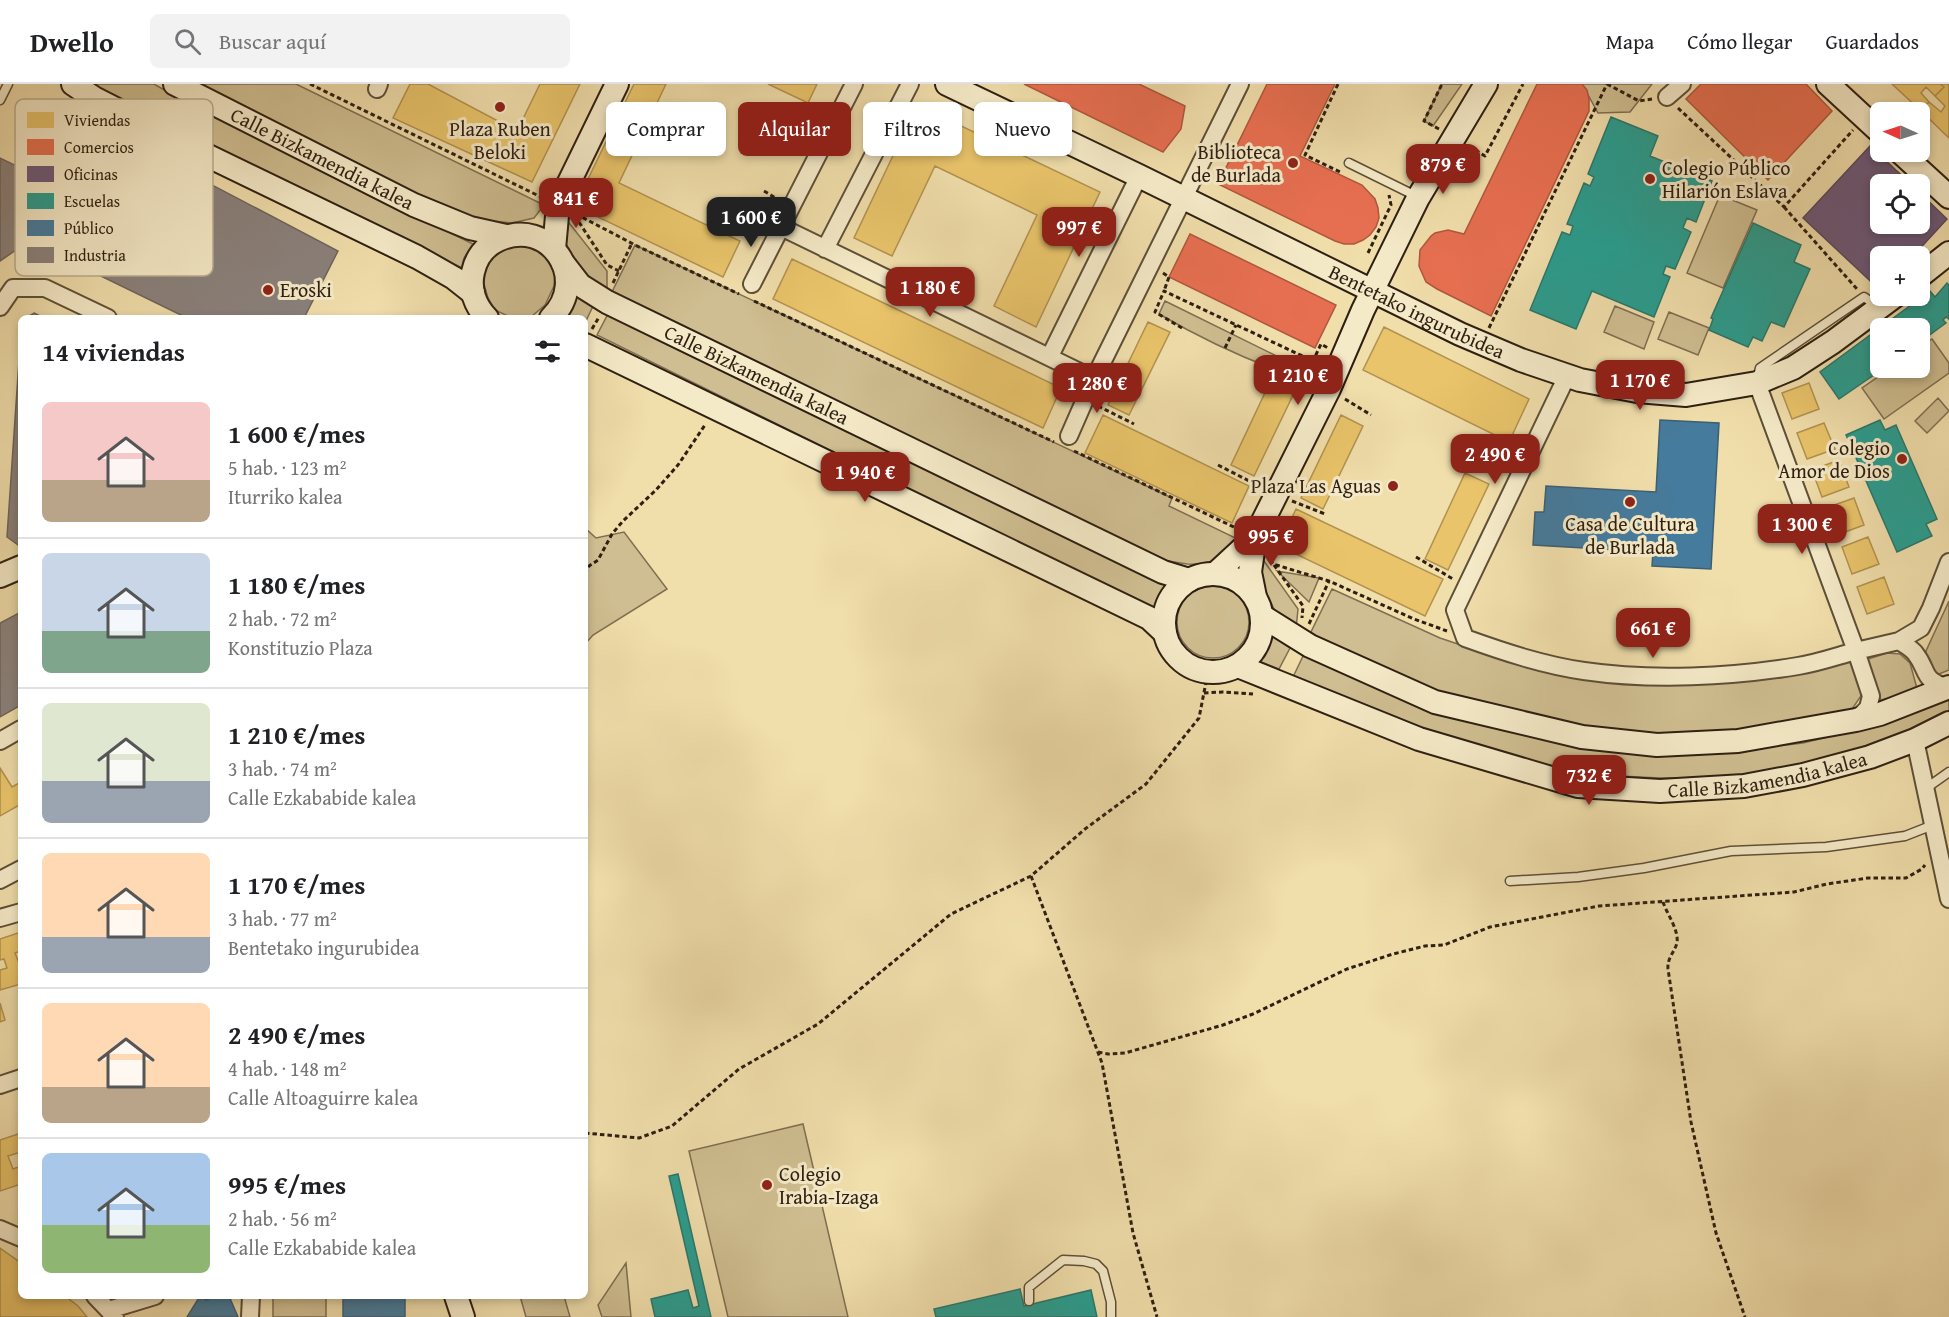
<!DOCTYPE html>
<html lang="es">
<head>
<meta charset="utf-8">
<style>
  :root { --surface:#fff; --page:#f2f2f2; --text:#202124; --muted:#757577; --line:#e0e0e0; --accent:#8f2418 }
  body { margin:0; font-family:"Gentium Book Plus",serif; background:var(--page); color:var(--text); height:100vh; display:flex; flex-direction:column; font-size:22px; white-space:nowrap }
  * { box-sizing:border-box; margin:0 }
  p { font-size:20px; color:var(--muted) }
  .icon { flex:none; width:33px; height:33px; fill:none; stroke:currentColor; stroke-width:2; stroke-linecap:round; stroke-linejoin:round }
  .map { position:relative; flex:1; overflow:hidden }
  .details { position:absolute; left:18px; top:231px; width:570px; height:984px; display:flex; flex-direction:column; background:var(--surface); border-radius:9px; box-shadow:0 3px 9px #0003 }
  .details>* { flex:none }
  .hud { position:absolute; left:606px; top:18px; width:570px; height:54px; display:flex; gap:12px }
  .needle { width:39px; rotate:273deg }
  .controls { position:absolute; left:1870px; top:18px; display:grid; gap:12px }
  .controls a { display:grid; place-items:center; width:60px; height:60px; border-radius:9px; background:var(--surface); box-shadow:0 3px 9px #0003; font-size:30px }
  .price { position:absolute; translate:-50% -51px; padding:0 14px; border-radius:12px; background:var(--accent); color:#fff; font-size:20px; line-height:39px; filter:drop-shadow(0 2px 3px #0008) }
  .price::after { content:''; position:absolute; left:50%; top:36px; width:18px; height:14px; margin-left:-9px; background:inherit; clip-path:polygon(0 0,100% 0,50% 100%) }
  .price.selected { background:#222; color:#fff }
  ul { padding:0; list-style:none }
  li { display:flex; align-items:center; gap:18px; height:150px; padding:0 24px }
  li+li { border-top:2px solid var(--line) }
  li span { display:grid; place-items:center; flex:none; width:168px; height:120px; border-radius:9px; color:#555 }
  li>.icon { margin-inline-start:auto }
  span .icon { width:72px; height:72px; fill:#fffc; stroke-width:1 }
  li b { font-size:26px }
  h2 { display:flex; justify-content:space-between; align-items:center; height:72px; padding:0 24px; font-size:26px }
  .chip { padding:0 21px; border-radius:9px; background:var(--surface); box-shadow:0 3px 9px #0003; font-size:21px; line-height:54px }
  .chip.selected { background:var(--accent); color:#fff }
  header { display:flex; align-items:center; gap:36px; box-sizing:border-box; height:84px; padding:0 30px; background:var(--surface); border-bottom:2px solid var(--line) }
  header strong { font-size:28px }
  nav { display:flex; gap:33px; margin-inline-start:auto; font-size:21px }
  .search { width:420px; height:54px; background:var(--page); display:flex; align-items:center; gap:15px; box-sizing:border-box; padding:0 21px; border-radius:9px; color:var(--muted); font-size:22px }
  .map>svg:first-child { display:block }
</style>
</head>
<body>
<header>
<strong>Dwello</strong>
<div class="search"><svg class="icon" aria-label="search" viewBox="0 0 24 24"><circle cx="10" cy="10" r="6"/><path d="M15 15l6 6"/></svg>Buscar aquí</div>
<nav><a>Mapa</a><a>Cómo llegar</a><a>Guardados</a></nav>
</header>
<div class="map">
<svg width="1949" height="1233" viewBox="0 0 1949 1233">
  <rect width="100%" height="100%" fill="#f0deab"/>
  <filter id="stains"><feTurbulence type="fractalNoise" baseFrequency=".00333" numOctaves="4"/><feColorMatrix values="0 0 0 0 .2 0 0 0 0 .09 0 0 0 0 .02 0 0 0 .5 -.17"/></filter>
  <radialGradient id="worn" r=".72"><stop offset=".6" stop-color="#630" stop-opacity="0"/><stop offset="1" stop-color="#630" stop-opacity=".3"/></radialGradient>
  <path fill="#cfbe91" stroke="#7e6e52" stroke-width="1.5" d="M93,0H154L192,22L473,160L464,174L462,184L166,39L106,9Z
    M191,0H296L544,121L534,134L512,139L470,135L429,117Z
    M1442,0H1462L1433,42L1424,37Z
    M1582,0H1652L1630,28L1598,29Z
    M1720,111L1757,126L1723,204L1687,189Z
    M562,130L607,187V205C601,202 594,199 590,195C573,181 558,152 562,130Z
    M526,161L544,170L555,190L554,202L545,221L532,232L510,233L495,226L488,214L484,200L485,188L494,169L509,162Z
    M635,161L1172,414L1169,422L1248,460L1215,481L1187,480L1162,476L612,208Z
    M577,210L594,220L585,239V234H565Z
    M1165,217L1301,284L1296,293C1249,277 1202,255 1159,230Z
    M1615,222L1654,238L1644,265L1604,248Z
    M609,228L1166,501L1159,512L1155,527L597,251Z
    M1669,228L1709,244L1698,271L1658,255Z
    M1932,255L1949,279V289L1884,335L1862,304L1891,284H1920V263Z
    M1938,314L1949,327L1927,349L1915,337Z
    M585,444L596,454L624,448L667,505L593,551L585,560Z
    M1259,470L1298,525L1296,545L1275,527L1258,492Z
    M1277,487L1319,494L1309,518Z
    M1177 538a36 36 0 1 1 72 0a36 36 0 1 1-72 0Z
    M1332,505L1440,554L1508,577L1573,591L1852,576L1863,609L1850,628L1725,649L1660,651L1597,649L1477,621L1419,601L1310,550Z
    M1949,517V586L1939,590L1926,585V567Z
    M1271,551L1290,564L1279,585L1259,577L1268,564Z
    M1887,569L1900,570L1910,579L1918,608L1881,616L1865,576Z
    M1304,570L1457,634L1505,647L1612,668L1744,666L1803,659L1848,648L1905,631L1949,615V629L1865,666L1742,693L1660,694L1579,690L1538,684L1461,662L1293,593Z
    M803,1040L848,1233H728L689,1067Z
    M626,1179L631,1233H602L598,1221Z
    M273,1212H326V1233H273Z
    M520,1212H564L570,1233H526Z"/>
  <path fill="#e9c46a" stroke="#b19250" stroke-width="1.5" d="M410,0H428L517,47L540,0H580L532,98L393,34Z
    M634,0H666L619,99L740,157L723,193L575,122Z
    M768,0H817L808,19Z
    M1892,0H1940L1944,3L1935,12L1926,3L1921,9L1929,18L1921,27Z
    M1940,0H1949V54L1921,27L1929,18L1941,28L1945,22L1935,12L1944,3Z
    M917,21L1100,108L1036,243L994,222L1037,131L935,82L892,172L854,154Z
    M792,175L1061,304L1043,344L773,215Z
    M1148,238L1170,248L1129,331L1108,321Z
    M1384,243L1529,315L1509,358L1363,286Z
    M1271,296L1295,307L1254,392L1231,381Z
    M1809,299L1819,325L1792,335L1782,309Z
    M1103,331L1249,402L1232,439L1085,369Z
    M1341,331L1363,342L1323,425L1301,414Z
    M1824,339L1835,365L1807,375L1797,349Z
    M1839,376L1849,403L1822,413L1812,386Z
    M1465,389L1489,400L1448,486L1425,475Z
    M1854,414L1864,441L1837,451L1826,424Z
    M1296,425L1443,495L1425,532L1279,462Z
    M1868,453L1879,480L1852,490L1842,463Z
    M1884,493L1894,520L1867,530L1857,503Z
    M0,684L12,703L21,698V720L0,732Z
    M21,848V867L15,869L19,879H21V900L0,906V886L7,884L4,875L0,876V855Z
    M0,919L5,936L0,938Z
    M21,1049V1068L8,1072L13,1085L21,1082V1100L0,1107V1056Z
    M0,1164L21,1179V1212H65L78,1222L87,1233H0Z"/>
  <path fill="#e76f51" stroke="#b0573e" stroke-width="1.5" d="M1024,0H1139L1185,22L1181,45L1163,68Z
    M1267,0H1335L1300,72L1362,101L1375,115L1378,124L1379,134L1376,143L1370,151L1363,156L1354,160H1344L1335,157L1218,100Z
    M1537,0H1582L1587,6L1589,15V27L1491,232L1437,205L1426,198L1419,182L1420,166L1431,152L1435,149L1448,146L1464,150Z
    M1701,0H1806L1832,27L1768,96L1686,15Z
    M1190,150L1336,221L1315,264L1169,193Z"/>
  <path fill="#6d597a" stroke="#5a485b" stroke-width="1.5" d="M1870,62L1911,100H1881V140H1920V109L1947,135L1913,172H1881V207L1803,134Z"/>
  <path fill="#2a9d8f" stroke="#2b776a" stroke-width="1.5" d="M1611,33L1658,52L1650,72L1712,97L1696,138L1687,134L1683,144L1691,148L1675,185L1666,182L1663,190L1670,193L1654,233L1592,207L1576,245L1530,226L1562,148L1570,151L1573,142L1567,140L1584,99L1590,102L1594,93L1588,90Z
    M1753,139L1801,161L1794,178L1810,185L1784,243L1771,238L1762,257L1753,253L1748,263L1709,246L1713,235L1711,234Z
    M1947,199L1949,201V235L1946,233L1943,236L1946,239L1920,258V244H1881V284H1884L1839,315L1820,288L1930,207L1935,213Z
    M1880,336L1885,346L1896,341L1937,435L1926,440L1932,452L1897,468L1846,351Z
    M678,1090L711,1233H655L651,1215L688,1206L693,1224L699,1222L669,1092Z
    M1020,1205L1024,1222L1091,1206L1097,1233H936L934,1225Z"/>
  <path fill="#457b9d" stroke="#3e5f73" stroke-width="1.5" d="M1660,336L1719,339L1711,485L1652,482L1653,468L1533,461L1535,428H1544L1546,402L1656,408Z
    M200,1212H203L206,1216L215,1212H229L238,1233H187Z
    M343,1212H405V1233H343Z"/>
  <path fill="#8a817c" stroke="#6e645c" stroke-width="1.5" d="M90,37L338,167L304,234H187L29,157L0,177V74L56,101Z
    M34,229L44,234H26Z
    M21,247V463L7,453Z
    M21,528V621L0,633V539Z"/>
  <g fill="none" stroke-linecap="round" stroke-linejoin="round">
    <defs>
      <path id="lane" d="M0,16L8,0
        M1349,79L1418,113
        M1757,297L1760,284L1864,213L1877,222
        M1925,705L1949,688
        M1510,797L1578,793L1644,784L1731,767L1826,763L1905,752L1933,741
        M1029,1217V1203L1063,1176L1084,1177L1096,1180L1103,1187L1111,1218V1233"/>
      <path id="street" d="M377,5L379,0
        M1667,13L1682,0
        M781,143L1094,295
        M825,165L910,0
        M752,200L854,0
        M0,223L13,204H45L108,234
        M1050,272L1139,92
        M1567,292L1455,526L1465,554C1504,568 1543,581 1584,587C1652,597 1731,593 1798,582C1818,579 1837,572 1856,567L1871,612L1868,624L1856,636
        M1757,299L1856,567L1899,557L1921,544L1931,524L1949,478
        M1069,352L1094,295L1240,0
        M1899,557C1905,561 1911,564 1915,569C1930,588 1920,595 1948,604
        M1915,656L1949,815
        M0,657L21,645
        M0,796L21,785
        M0,834L21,828
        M0,1001L21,994
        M0,1145L21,1154
        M95,1212L115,1233
        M109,1226L155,1212
        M250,1233L251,1212"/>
      <g id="secondary">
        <path d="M73,0L94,14L200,68L417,173L454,194L473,209"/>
        <path id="s1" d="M175,0L414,121L470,144L506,152"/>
        <path id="s2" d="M947,0L1139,92L1460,250L1521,276L1580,296L1637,307L1686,311L1757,299L1793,284L1833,258L1895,212"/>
        <path d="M1828,0L1881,49"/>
        <path d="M1900,68L1949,113"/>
        <path d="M554,165L558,121L617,0"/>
        <path id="s3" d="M563,179L580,201L607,218L1163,488L1189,496"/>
        <path d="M1920,192L1949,169"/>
        <path d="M487,234C475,222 469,205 473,188C476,174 485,162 498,156C549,132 591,195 551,234"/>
        <path d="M585,261L1149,534L1165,549"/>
        <path d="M1216,489L1255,453"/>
        <circle cx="1213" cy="539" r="49"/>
        <path d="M0,492L21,483"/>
        <path d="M1255,513L1250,488L1255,453L1329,305L1363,226L1418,114L1486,0"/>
        <path d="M1262,532L1310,562L1435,618L1582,653L1657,661L1738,657L1856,636L1880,630L1949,603"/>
        <path id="s4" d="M1238,582L1419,655L1578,702L1660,707L1744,702L1803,691L1870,673L1915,656L1949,639"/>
        <path d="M456,1212L463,1233"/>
      </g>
    </defs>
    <use href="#lane" stroke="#5e4f38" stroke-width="11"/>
    <use href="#street" stroke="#5e4f38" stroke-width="20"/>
    <use href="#secondary" stroke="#2e1f12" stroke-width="26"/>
    <path stroke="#2e1f12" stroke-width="3" stroke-dasharray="4.5 3" stroke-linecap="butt" d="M310,0L543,114
      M1338,0L1305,71L1340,88
      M1607,0L1639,17L1652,15
      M1678,24L1784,123L1853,46
      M1439,45L1424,37L1442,0
      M1469,62L1485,72L1523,0
      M764,107L779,116
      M1784,123L1857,205
      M576,130L635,161L739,210
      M575,132L607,181L619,187
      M1368,169L1391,121L1389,111
      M1163,189L1169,193L1164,207
      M613,199L632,159
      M946,207L950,200
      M754,217L1054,358
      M1182,244L1155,228L1164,207L1313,277
      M1489,244L1607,0
      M592,245L599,233
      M1225,264L1236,241
      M1266,283L1304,296L1321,260L1328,264
      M1345,315L1371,331
      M1098,322L1134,340
      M1074,367L1236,444
      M1462,374L1506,387
      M1218,381L1259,402
      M1292,417L1325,430
      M1416,473L1453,495
      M1270,476L1273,480L1329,497L1414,535L1447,547
      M1274,481L1303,522L1302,534
      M585,490L589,482L598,476L612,450L623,437L656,406L678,381L705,341
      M1309,540L1329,497
      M1204,609L1223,608L1253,610
      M1031,792L1102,979L1133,1149L1157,1233
      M1663,818C1667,830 1679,846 1677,859C1674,869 1667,874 1668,885L1691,1038L1716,1149L1745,1233
      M1098,968L1108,970L1125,969L1223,941L1253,930L1347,885L1393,870L1425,862L1444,861L1490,843L1599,822L1794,808L1827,800L1868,794H1906L1922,785L1925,781
      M585,1049L639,1054L672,1042L739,985L818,940L951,830L1031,792L1085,745L1146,700L1199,634L1208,588"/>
    <use href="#lane" stroke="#f5eac8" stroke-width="8"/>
    <use href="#street" stroke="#f5eac8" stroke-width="16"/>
    <use href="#secondary" stroke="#f5eac8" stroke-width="22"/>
  </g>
  <g fill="#8f2418" stroke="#f5eac8" stroke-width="2">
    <circle cx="500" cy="23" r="6"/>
    <circle cx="1293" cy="79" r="6"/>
    <circle cx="1650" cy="95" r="6"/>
    <circle cx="268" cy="206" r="6"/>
    <circle cx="1902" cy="375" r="6"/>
    <circle cx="1393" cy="402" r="6"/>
    <circle cx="1630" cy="418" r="6"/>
    <circle cx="767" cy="1101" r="6"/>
  </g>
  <g text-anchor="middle" stroke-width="6" stroke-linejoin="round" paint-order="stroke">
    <g font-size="20" fill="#2e1f12" stroke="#f5eac8" text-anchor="end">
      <text x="500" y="52" text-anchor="middle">Plaza Ruben<tspan x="500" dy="23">Beloki</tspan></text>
      <text x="1281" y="75">Biblioteca<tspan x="1281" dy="23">de Burlada</tspan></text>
      <text x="1662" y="91" text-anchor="start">Colegio Público<tspan x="1662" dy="23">Hilarión Eslava</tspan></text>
      <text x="280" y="213" text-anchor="start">Eroski</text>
      <text x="1890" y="371">Colegio<tspan x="1890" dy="23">Amor de Dios</tspan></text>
      <text x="1381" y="409">Plaza Las Aguas</text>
      <text x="1630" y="447" text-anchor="middle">Casa de Cultura<tspan x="1630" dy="23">de Burlada</tspan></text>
      <text x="779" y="1097" text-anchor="start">Colegio<tspan x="779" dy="23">Irabia-Izaga</tspan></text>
    </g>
    <g font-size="20" fill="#2e1f12" stroke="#f5eac8">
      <text dy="7" stroke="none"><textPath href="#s1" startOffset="165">Calle Bizkamendia kalea</textPath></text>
      <text dy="7" stroke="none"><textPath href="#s2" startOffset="522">Bentetako ingurubidea</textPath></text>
      <text dy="7" stroke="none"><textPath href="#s3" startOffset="226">Calle Bizkamendia kalea</textPath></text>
      <text dy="7" stroke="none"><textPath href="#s4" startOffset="552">Calle Bizkamendia kalea</textPath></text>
    </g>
  </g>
  <rect x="15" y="15" width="198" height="177" rx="9" fill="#f5eac8" stroke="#b9ad91" stroke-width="1.5"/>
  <rect x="27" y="28" width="27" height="16" fill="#e9c46a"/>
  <rect x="27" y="55" width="27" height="16" fill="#e76f51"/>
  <rect x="27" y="82" width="27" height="16" fill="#6d597a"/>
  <rect x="27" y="109" width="27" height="16" fill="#2a9d8f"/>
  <rect x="27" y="136" width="27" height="16" fill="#457b9d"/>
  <rect x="27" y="163" width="27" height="16" fill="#8a817c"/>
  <g font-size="16" fill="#2e1f12">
    <text x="64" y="42">Viviendas</text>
    <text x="64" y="69">Comercios</text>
    <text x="64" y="96">Oficinas</text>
    <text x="64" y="123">Escuelas</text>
    <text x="64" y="150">Público</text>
    <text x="64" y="177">Industria</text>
  </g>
  <rect width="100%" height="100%" filter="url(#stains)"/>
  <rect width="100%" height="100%" fill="url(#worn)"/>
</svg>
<div class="controls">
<a><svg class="needle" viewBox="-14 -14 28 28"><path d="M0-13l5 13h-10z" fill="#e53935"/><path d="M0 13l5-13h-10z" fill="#757577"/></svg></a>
<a><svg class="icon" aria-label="locate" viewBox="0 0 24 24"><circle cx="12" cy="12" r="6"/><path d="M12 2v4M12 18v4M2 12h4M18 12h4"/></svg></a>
<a>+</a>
<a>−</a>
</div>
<b class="price" style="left:1443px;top:111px">879 €</b>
<b class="price" style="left:576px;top:145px">841 €</b>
<b class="price selected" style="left:751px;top:164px">1 600 €</b>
<b class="price" style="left:1079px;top:174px">997 €</b>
<b class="price" style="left:930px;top:234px">1 180 €</b>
<b class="price" style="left:1298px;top:322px">1 210 €</b>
<b class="price" style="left:1640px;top:327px">1 170 €</b>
<b class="price" style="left:1097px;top:330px">1 280 €</b>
<b class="price" style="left:1495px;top:401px">2 490 €</b>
<b class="price" style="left:865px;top:419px">1 940 €</b>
<b class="price" style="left:1802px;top:471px">1 300 €</b>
<b class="price" style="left:1271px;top:483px">995 €</b>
<b class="price" style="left:1653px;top:575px">661 €</b>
<b class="price" style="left:1589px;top:722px">732 €</b>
<div class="hud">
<a class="chip">Comprar</a>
<a class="chip selected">Alquilar</a>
<a class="chip">Filtros</a>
<a class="chip">Nuevo</a>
</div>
<section class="details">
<h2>14 viviendas<svg class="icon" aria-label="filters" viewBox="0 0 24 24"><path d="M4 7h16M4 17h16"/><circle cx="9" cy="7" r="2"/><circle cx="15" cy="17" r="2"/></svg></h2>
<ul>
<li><span style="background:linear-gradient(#f6c9c9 65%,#b9a48a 0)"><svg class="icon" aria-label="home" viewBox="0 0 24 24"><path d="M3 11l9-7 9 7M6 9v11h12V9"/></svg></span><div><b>1 600 €/mes</b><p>5 hab. · 123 m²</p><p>Iturriko kalea</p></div></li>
<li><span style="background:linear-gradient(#c9d6e8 65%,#7fa58c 0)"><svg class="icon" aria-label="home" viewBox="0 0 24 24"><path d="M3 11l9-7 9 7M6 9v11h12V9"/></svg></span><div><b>1 180 €/mes</b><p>2 hab. · 72 m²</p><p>Konstituzio Plaza</p></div></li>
<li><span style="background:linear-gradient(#dfe7d0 65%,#9aa5b1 0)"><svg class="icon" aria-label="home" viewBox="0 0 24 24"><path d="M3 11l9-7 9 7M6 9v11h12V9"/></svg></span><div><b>1 210 €/mes</b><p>3 hab. · 74 m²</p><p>Calle Ezkababide kalea</p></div></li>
<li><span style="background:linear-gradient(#ffd9b3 70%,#9aa5b1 0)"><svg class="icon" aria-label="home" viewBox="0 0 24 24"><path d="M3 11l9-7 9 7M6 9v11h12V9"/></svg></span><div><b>1 170 €/mes</b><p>3 hab. · 77 m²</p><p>Bentetako ingurubidea</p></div></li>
<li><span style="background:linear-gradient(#ffd9b3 70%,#b9a48a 0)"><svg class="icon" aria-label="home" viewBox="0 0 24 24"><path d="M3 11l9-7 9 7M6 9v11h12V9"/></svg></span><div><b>2 490 €/mes</b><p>4 hab. · 148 m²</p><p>Calle Altoaguirre kalea</p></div></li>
<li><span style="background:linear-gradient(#a9c7e8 60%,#8fb573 0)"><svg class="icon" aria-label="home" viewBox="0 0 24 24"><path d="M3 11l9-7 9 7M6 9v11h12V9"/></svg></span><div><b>995 €/mes</b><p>2 hab. · 56 m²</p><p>Calle Ezkababide kalea</p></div></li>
</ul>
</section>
</div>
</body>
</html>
